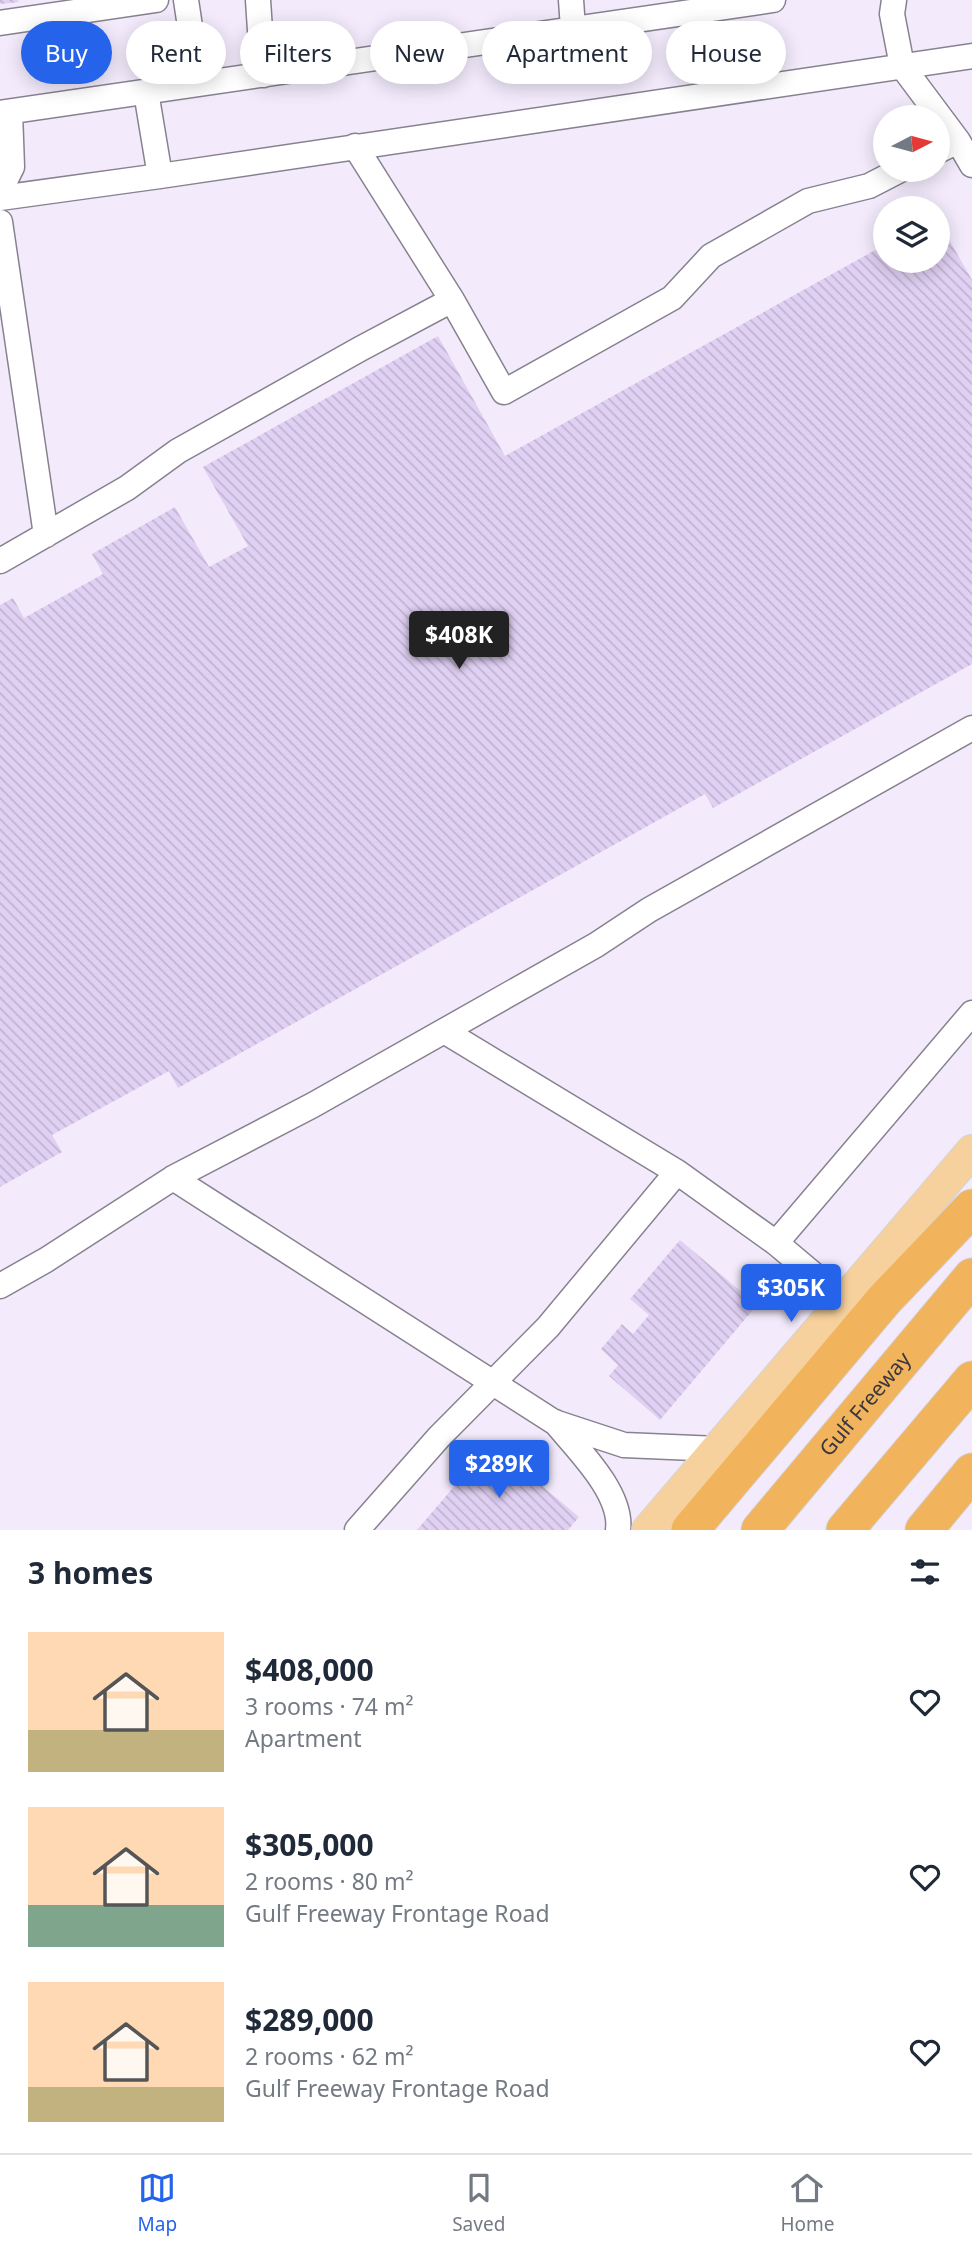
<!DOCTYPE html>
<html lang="en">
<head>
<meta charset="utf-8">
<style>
  :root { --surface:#fff; --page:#f2f2f3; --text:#1f2937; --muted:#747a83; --line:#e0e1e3; --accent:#2563eb }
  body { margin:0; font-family:"Noto Sans",sans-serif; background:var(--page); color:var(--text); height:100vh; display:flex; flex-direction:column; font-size:26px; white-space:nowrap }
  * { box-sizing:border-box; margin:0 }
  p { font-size:23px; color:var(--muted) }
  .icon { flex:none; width:38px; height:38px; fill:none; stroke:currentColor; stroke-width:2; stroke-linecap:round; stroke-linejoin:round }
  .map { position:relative; height:1530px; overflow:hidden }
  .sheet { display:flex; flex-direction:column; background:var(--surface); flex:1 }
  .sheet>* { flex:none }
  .top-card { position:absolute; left:21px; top:21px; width:931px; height:63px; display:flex; gap:14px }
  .needle { width:46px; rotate:84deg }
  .fabs { position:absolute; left:873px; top:105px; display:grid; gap:14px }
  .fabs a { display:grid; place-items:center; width:77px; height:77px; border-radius:50%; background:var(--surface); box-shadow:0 4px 18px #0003; font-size:35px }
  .price { position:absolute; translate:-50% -60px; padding:0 16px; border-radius:7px; background:var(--accent); color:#fff; font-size:23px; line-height:46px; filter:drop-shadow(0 2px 4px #0008) }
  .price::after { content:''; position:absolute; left:50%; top:42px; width:21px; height:16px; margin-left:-10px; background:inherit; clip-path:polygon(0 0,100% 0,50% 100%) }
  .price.selected { background:#222; color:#fff }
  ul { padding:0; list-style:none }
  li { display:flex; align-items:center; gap:21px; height:175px; padding:0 28px }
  li span { display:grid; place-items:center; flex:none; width:196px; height:140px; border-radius:0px; color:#555 }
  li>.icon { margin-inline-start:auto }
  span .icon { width:84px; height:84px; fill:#fffc; stroke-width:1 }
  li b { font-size:30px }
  h2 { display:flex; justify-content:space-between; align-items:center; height:84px; padding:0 28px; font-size:30px }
  .chip { padding:0 24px; border-radius:32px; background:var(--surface); box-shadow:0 4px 18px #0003; font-size:24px; line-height:63px }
  .chip.selected { background:var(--accent); color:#fff }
  .dock { display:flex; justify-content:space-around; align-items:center; height:98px; border-top:2px solid var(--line); background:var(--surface); font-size:19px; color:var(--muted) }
  .dock a { display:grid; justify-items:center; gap:4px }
  .dock .selected { color:var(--accent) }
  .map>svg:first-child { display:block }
</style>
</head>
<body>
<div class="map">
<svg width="972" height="1530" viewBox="0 0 972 1530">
  <defs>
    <pattern id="building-back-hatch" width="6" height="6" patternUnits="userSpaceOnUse" patternTransform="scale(1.75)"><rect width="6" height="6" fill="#e0d0f3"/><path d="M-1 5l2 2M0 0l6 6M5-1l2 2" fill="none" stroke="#c1b3d1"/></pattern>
  </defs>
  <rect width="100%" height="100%" fill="#f3ebfc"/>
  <path fill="url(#building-back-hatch)" d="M0,0H18L19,2L0,4Z
    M938,220L972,280V664L713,808L705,794L178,1088L169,1071L52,1135L62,1152L0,1187V605L13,598L24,618L103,574L92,554L175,507L209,567L248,546L203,467L438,336L505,456L886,244V261H938Z
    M680,1240L757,1305L660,1420L609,1376L618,1365L601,1349L622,1324L633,1334L649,1315L630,1299Z
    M491,1443L579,1517L568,1530H417Z"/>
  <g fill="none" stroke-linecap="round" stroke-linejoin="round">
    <defs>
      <path id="minor" d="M186,0L192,40L195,84
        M258,0L263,75
        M571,0L573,28
        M894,0L892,14L902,66L958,141
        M0,23L156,0
        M146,92L160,176
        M0,113L773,0
        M355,146L452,300
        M938,151L958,141L972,165
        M0,191L12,167L10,112
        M0,198L160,176L972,56
        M0,222L46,535
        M0,561L127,488L178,451L360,349L452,300L504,392L672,298L711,256L808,201L869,186L900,170
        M444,1031L677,1172
        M173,1178L554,1422L624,1445L718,1449
        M776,1243L845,1301
        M0,1286L46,1260L173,1178L313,1105L444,1031L596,945L649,910L972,728
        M555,1422C577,1449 623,1493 618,1530
        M357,1530L439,1437L548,1327L677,1172L776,1243L972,1013"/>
      <path id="major" d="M648,1530L972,1151"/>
      <g id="highway">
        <path d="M690,1530L885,1299L972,1208"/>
        <path id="s1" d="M760,1530L972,1277"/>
        <path d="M845,1530L972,1380"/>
        <path d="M924,1530L972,1472"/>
      </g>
    </defs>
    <use href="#minor" stroke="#888190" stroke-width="27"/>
    <use href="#major" stroke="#d4d3d5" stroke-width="34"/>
    <use href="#highway" stroke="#d4d3d5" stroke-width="39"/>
    <use href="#minor" stroke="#fff" stroke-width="24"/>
    <use href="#major" stroke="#f7d19d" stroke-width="32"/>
    <use href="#highway" stroke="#f1b35b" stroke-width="37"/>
  </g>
  <g text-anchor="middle" stroke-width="7" stroke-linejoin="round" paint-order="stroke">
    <g font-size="21" fill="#3a373e" stroke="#f3ebfc">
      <text dy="7" stroke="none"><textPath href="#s1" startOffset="164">Gulf Freeway</textPath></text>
    </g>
  </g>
</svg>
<div class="fabs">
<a><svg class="needle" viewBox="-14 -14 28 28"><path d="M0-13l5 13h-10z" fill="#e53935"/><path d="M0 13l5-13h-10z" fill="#747a83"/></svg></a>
<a><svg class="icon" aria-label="layers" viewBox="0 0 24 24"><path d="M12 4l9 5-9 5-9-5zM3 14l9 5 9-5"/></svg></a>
</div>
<b class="price selected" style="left:459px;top:671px">$408K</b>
<b class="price" style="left:791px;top:1324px">$305K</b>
<b class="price" style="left:499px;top:1500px">$289K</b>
<div class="top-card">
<a class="chip selected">Buy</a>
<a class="chip">Rent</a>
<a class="chip">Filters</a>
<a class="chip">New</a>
<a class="chip">Apartment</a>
<a class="chip">House</a>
</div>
</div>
<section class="sheet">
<h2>3 homes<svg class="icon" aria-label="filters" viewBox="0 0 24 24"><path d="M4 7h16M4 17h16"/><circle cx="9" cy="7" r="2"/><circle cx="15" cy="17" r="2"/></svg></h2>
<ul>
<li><span style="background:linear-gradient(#ffd9b3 70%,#c2b280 0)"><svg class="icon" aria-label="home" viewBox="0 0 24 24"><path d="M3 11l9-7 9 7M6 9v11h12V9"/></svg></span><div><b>$408,000</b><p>3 rooms · 74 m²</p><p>Apartment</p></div><svg class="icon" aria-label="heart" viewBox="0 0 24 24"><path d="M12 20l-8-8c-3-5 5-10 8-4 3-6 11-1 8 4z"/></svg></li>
<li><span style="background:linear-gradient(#ffd9b3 70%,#7fa58c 0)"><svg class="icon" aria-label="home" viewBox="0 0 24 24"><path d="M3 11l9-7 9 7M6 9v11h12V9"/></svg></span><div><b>$305,000</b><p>2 rooms · 80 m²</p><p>Gulf Freeway Frontage Road</p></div><svg class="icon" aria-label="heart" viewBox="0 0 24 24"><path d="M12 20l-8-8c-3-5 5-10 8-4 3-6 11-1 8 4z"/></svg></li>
<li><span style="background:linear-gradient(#ffd9b3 75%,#c2b280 0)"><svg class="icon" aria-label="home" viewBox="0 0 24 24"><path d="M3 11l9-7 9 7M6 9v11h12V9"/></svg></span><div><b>$289,000</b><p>2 rooms · 62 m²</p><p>Gulf Freeway Frontage Road</p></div><svg class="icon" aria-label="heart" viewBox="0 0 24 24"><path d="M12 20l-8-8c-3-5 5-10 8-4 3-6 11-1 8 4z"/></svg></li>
</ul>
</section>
<nav class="dock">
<a class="selected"><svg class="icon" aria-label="map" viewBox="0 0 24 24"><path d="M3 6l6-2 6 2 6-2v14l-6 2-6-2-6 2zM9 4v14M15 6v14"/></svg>Map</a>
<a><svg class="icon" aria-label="saved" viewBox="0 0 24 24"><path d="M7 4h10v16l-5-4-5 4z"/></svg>Saved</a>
<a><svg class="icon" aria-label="home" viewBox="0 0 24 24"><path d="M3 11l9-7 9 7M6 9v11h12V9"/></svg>Home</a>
</nav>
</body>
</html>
